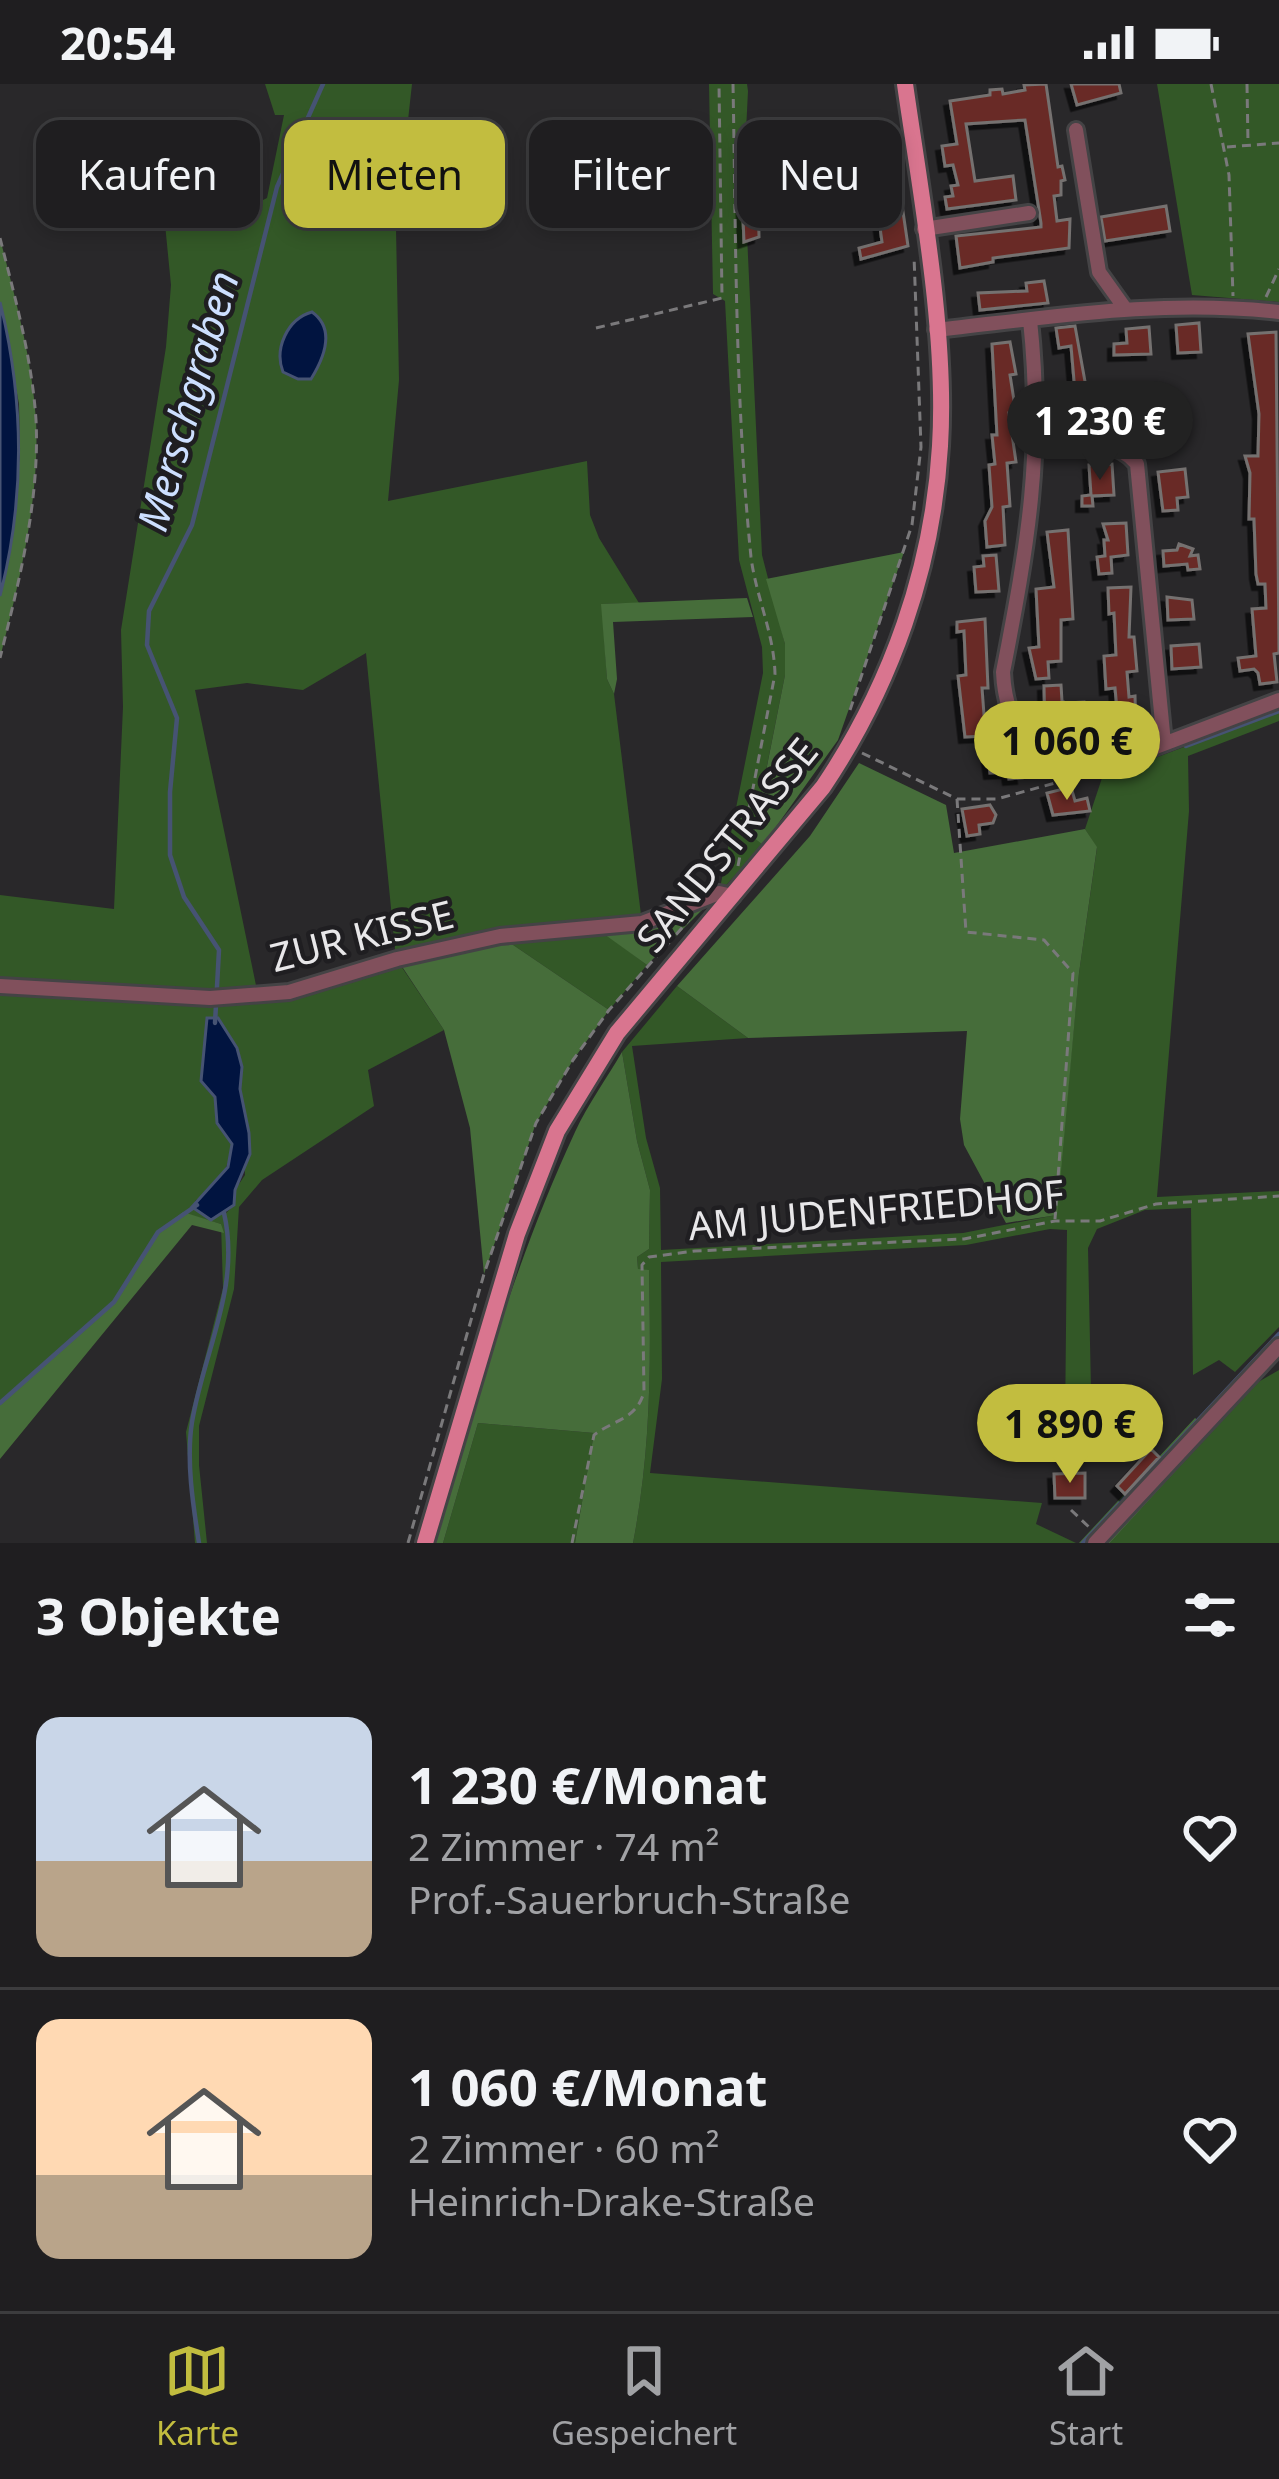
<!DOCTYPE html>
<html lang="de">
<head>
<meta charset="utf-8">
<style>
  :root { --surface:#1f1e20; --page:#2c2b2d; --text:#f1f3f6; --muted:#a1a2a5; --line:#3c3c3e; --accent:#c2bd3f }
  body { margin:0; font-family:"Noto Sans",sans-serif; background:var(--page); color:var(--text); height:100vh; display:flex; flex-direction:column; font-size:45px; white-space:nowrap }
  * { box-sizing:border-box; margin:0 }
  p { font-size:39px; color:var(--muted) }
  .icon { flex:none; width:66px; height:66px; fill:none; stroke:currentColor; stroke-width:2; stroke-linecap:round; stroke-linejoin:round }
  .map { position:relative; height:1459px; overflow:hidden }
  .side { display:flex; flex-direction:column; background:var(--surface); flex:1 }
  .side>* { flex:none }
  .top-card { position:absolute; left:36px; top:36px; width:1209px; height:108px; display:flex; gap:24px }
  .price { position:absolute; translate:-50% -102px; padding:0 27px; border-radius:42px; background:var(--accent); color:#111; font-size:39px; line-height:78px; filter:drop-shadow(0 3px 6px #0008) }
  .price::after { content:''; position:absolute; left:50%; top:72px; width:36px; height:27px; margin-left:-18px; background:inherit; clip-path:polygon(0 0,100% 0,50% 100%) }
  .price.current { background:#222; color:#fff }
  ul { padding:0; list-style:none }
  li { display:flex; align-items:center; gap:36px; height:300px; padding:0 36px }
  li+li { border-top:3px solid var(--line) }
  li span { display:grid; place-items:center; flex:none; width:336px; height:240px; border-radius:24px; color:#555 }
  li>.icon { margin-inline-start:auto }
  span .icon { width:144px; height:144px; fill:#fffc; stroke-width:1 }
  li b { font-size:51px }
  h2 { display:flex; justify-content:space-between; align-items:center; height:144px; padding:0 36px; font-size:51px }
  .pill { padding:0 42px; border-radius:24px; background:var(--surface); box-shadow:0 6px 18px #0003,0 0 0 3px var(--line); font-size:42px; line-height:108px }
  .pill.current { background:var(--accent); color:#111 }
  .status { display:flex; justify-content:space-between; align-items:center; height:84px; padding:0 60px; background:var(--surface); direction:ltr }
  .status svg { height:33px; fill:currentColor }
  .menu { display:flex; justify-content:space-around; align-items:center; height:168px; border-top:3px solid var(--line); background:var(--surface); font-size:33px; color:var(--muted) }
  .menu a { display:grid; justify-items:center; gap:6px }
  .menu .current { color:var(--accent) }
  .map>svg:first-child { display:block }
</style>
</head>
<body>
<div class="status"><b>20:54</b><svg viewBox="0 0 49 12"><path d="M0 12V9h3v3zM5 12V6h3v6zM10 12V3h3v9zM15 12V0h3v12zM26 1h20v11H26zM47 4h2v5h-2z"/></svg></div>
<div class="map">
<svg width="1279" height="1459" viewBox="0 0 1279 1459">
  <defs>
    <filter id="shadow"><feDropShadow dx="-5.5" dy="5.5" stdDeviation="0" flood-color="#0009"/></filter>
  </defs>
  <rect width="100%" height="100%" fill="#29282a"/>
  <path fill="#335827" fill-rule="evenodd" d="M265,0H412L396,145L399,296L388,417L587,377L590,431L599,454L639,519L602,520L607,595L614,610L642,839L595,842L647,881L609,926L500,852L397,876L444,946L368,986L374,1022L262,1096L239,1123L234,1205L199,1342V1381L207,1459H195L186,1348L223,1204L221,1140L183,1129L158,1148L114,1218L0,1319V811L114,825L123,623L121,546L166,263L171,201L165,140L209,143L267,114L284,31H275ZM366,569L396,875L258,911L195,606L247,599L303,606ZM223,946L237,964L242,983L240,1005L245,1091L235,1106L234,1121L225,1130L195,1117C216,1102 230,1086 232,1059L217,1039L215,1013L207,1006Z
    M709,0H747L748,7L744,87L762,471L785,560V591L753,752L763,761L719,809L763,589L762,563L739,476L725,217L713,210Z
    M1157,0H1279V218L1192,211Z
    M1279,627V637L1188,672L1189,727L1157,1113L1279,1107V1243L1235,1288L1219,1276L1193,1291L1191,1124L1145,1126L1097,1145L1088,1164L1092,1353L1065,1342L1067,1146L1050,1145L966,1161L661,1178L662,1295L650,1389L1042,1419L1036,1440L1076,1459H633C651,1366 651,1281 649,1187L638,1186L637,1173L649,1165L650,1106L637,1057L622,968L677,902L748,954L632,962L646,1054L660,1104L661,1166L963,1149L1056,1131L1079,889L1097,764L1085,745L1102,694Z
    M1279,1286V1459H1110L1253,1301Z
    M478,1339L594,1349L575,1459H443Z"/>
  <path fill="#466d3a" d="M0,154C15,214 32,274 36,336C40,416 19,498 0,574V512L20,372L19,320L0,218Z
    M904,468L838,656L763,761L753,753L785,591V560L766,495Z
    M747,514L753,533L613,538L617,595L614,610L607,595L601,520Z
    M859,679L946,721L954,769L1085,745L1097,763L1079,889L1057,1131L1006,1139L964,1061L960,1035L967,947L748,954L677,902L810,752Z
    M719,809L647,881L593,842L642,839Z
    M500,852L609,926L573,976L536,1039L484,1190L470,1044L444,946L397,875Z
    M622,968L637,1057L650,1106L649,1165L637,1173L638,1185L649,1186C651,1281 651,1366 633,1459H575L594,1349L478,1339L443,1459H435C474,1320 514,1179 575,1048C588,1020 607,994 622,968Z
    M183,1128L221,1140L224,1149L192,1141L0,1375V1319L113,1218L158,1148Z
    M1195,1334L1212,1347L1110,1459H1079Z"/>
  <path fill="#011440" stroke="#465373" stroke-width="3" d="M0,218C24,315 25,415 0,512Z
    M312,228C336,245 324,274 311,295H298L283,288C274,265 287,235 312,228Z
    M207,934H218L237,964L242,983L240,1005L249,1049L250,1070L235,1106L234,1121L211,1136L192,1123L228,1083L232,1060L217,1039L215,1013L201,997Z"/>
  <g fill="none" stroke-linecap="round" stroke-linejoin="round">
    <path stroke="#465373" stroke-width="4.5" d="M1186,662L1279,627
      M215,939L219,866L184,813L170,771V708L177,634L147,561L149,527L192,441L277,103L323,0
      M0,1319L114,1218L158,1148L197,1121
      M199,1459C193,1421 186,1376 192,1338C204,1266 241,1203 224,1129
      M1083,1459L1279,1250"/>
  </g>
  <path fill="#692c26" stroke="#757170" stroke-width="3" filter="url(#shadow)" d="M1046,0L1058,83L1062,82L1065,96L1061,97V111L1054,112L1057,137L1070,135L1069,164L993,174V178L960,184L956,152L1041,143V139L1025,36L966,40L975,97L1013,92L1016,116L947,125L945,113L953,112L951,102L958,101L953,81L945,82L942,62L957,60L950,17L990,11V6L1002,5L1003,10L1025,6L1024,1Z
    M1071,0H1119L1121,9L1077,21Z
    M828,55L835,84L897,70L899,85L835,98L838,113L808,121L806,112L798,114L793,91L814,86L808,60Z
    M787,77L791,93L758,100L759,153L744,158L741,85Z
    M901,114L908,162L861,175L859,164L882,158L878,129L870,132L867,121Z
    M1166,122L1170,147L1105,157L1101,133Z
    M1044,197L1048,219L980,226L978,209L1027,207L1026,199Z
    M1199,239L1201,268L1178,269L1176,241Z
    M1075,242L1086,303L1094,302L1096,320L1162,321L1163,333L1184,331L1185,348L1152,351L1151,343L1106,344L1105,336L1067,339L1065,308H1075L1071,262L1059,264L1056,244Z
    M1149,243L1151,270L1114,271V260L1127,259L1126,245Z
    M1276,248L1279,569L1274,570L1277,598L1260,600L1258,589L1254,585L1240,587L1238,574L1256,572L1252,525L1266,524L1265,500H1258L1256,490L1254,435H1249L1250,389L1245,372H1258L1259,330L1248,250Z
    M1010,258L1016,290L1010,291L1016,329H1009L1016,378L1007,379L1010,422L1003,423L1005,461L987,463L985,437L992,423L989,381L995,380L992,351H997L992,260Z
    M1112,380L1114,411L1092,412L1093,422H1082V412L1091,411L1089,381Z
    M1185,385L1188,413L1177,414L1178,426L1163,427L1158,388Z
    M1126,439L1128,471L1111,473L1112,489L1099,490L1097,473L1105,472L1104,456H1108L1103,440Z
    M1068,446L1073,535L1061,536V577L1048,578L1049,594L1036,595L1029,564L1039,563L1036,505L1054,503L1047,448Z
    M1179,460L1193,465L1190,472L1198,471L1200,485L1188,486L1187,480L1164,482L1163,467L1177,466Z
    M996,471L999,507L976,508L974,483L984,482L983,472Z
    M1131,503L1129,553H1134L1137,587L1127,588L1129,613L1135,612L1136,647L1083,651V644L1045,647L1044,602L1061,601L1062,617L1066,619L1084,618L1085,636H1118L1115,604L1106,605L1104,572L1116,571L1114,529L1109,530L1108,504Z
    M1167,513L1192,516L1194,535L1168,536Z
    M985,535L988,604H982L985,644H996L997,663L1010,662L1011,678H1020L1022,694L1009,695L1008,688L990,689L985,652L965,653L958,592L966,591L964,547L957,548V538Z
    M1199,560L1201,583L1172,585L1171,562Z
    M1071,703L1075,717L1087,714L1090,727L1053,731L1047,709Z
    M990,721L996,731L993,739L979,741L980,750L967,752L962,725Z
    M1151,1365L1159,1373L1125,1410L1117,1402Z
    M1085,1389V1414H1055L1054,1390Z"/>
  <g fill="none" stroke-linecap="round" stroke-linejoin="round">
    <defs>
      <path id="minor" d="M1076,46L1099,188L1124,223
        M924,145L1029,129
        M1030,236C1044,367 1028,460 1003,588C1006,654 1045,688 1111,680L1279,616
        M936,246C1054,233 1160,215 1279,228
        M1038,362C1072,361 1114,351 1137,380L1164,659
        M0,902L210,914L289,908L397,875L500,852L642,839L719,809L733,812
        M1095,1459L1279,1262"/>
      <path id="major" d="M425,1459L517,1150L557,1047L617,949L823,703C891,602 933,484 940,362C947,250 921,112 905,0"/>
    </defs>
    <use href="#minor" stroke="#444345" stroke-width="20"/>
    <use href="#major" stroke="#444345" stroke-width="22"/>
    <path stroke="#7a797b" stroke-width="3" stroke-dasharray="9 6" stroke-linecap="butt" d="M733,0C736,157 735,316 751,473C756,513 774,549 775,590L738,782
      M1211,0L1229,91L1233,212
      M1247,0L1248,59
      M1227,63L1279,59
      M0,154C15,214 32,274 36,336C40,416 19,498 0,574
      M1266,213L1279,185
      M596,244L722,214L719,0
      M850,626L912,441L921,363L914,172
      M862,669L957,715H997L1073,694
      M957,715L966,848L1044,856L1073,889L1055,1135
      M1071,1426L1090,1444
      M408,1459L484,1190L536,1039L573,976L609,926L689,836
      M572,1459L594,1351C615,1335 636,1336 644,1308L642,1181L649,1173L695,1167L964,1155L1055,1137H1100L1156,1120L1279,1112"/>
    <use href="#minor" stroke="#81505c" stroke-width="14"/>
    <use href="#major" stroke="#d9758f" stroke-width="16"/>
  </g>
  <g text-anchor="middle" stroke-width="9" stroke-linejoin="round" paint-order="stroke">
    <g font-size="39" fill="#e8e7e9" stroke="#1f1e21">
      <text transform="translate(727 761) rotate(-51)" y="14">SANDSTRASSE</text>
      <text transform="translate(362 852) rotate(-14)" y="14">ZUR KISSE</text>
      <text transform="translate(876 1126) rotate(-5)" y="14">AM JUDENFRIEDHOF</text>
    </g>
    <g font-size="42" font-style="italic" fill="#cddfff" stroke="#1f1e21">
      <text transform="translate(188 317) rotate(-74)" y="15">Merschgraben</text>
    </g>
  </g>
</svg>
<b class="price current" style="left:1100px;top:399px">1 230 €</b>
<b class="price" style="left:1067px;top:719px">1 060 €</b>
<b class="price" style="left:1070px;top:1402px">1 890 €</b>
<div class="top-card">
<a class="pill">Kaufen</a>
<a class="pill current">Mieten</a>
<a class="pill">Filter</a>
<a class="pill">Neu</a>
</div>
</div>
<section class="side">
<h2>3 Objekte<svg class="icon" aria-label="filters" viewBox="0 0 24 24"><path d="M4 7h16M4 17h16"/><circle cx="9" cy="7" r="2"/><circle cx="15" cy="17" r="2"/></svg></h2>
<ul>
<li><span style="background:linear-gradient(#c9d6e8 60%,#b9a48a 0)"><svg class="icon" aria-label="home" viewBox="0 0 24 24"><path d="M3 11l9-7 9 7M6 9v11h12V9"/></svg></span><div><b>1 230 €/Monat</b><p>2 Zimmer · 74 m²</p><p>Prof.-Sauerbruch-Straße</p></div><svg class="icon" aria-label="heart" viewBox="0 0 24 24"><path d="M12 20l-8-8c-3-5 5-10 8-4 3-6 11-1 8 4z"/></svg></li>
<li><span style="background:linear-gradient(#ffd9b3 65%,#b9a48a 0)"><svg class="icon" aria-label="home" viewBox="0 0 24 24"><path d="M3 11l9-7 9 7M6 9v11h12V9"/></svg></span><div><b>1 060 €/Monat</b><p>2 Zimmer · 60 m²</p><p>Heinrich-Drake-Straße</p></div><svg class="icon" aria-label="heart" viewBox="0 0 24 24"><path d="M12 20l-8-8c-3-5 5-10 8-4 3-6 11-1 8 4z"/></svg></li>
</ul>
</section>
<nav class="menu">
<a class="current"><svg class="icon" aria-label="map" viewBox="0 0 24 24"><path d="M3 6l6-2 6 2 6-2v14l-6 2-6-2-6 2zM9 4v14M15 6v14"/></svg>Karte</a>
<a><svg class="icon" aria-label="saved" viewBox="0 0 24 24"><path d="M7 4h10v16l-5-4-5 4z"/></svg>Gespeichert</a>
<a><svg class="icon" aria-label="home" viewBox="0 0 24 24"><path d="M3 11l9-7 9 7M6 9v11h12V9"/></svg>Start</a>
</nav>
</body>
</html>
